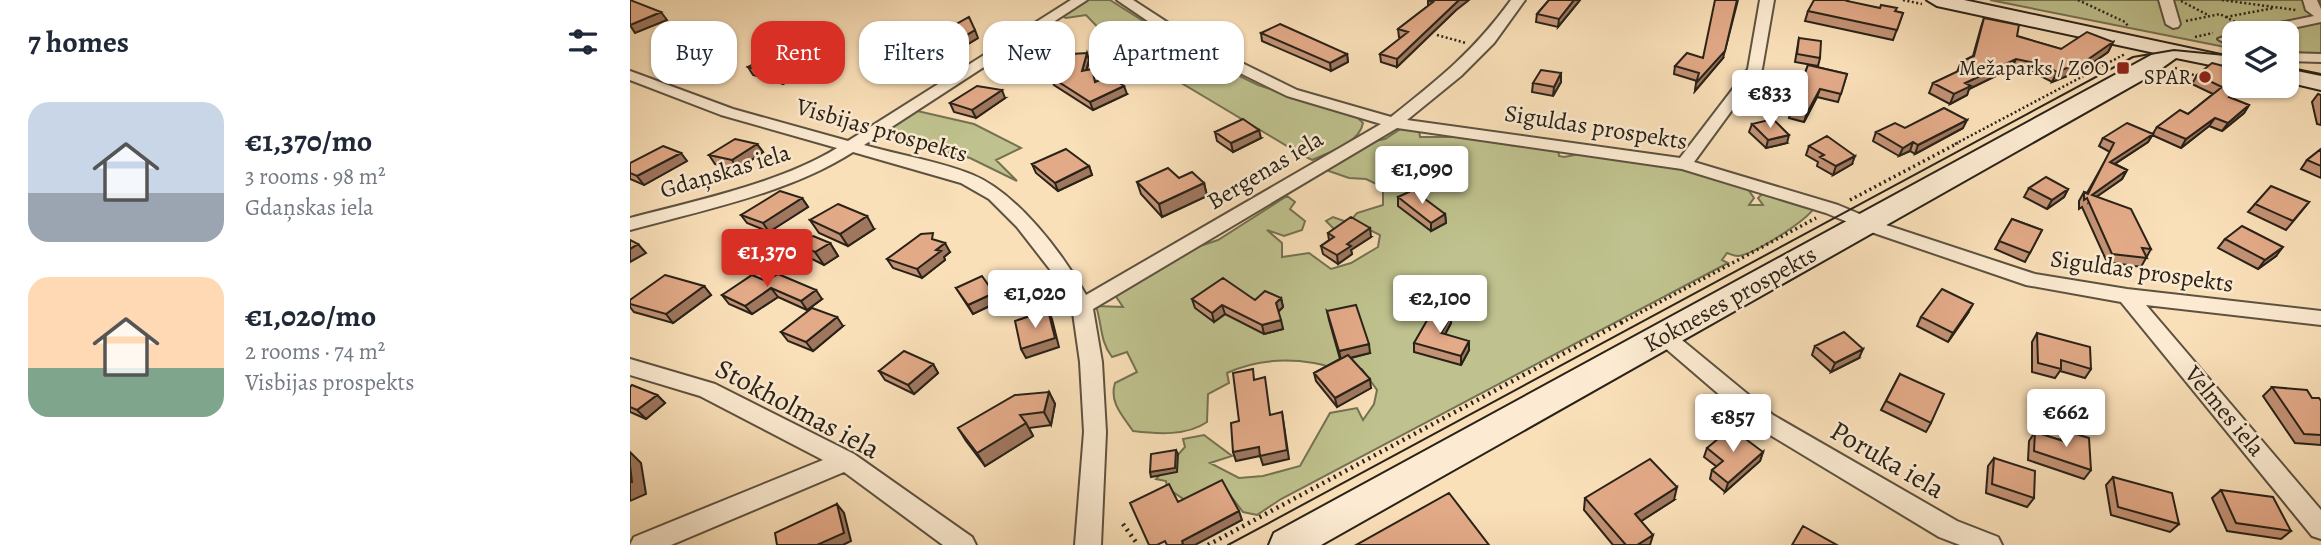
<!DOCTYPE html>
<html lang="en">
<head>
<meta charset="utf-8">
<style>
  :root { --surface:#fff; --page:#f2f2f3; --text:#1f2937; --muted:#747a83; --accent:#d93025 }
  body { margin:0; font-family:Alegreya,serif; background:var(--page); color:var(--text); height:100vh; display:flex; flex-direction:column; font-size:26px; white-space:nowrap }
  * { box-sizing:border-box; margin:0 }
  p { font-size:23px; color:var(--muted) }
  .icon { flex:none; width:38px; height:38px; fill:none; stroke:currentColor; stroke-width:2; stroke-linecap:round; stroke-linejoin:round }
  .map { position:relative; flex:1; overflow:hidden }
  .details { display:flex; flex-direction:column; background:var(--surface); width:630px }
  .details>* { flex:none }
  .guide { position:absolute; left:21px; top:21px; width:665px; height:63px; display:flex; gap:14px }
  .buttons { position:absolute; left:1592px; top:21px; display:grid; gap:14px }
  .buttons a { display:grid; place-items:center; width:77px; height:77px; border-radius:14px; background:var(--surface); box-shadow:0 2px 5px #0004; font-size:35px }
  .price { position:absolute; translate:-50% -60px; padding:0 16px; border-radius:7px; background:#fff; color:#222; font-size:23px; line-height:46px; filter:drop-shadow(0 2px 4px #0008) }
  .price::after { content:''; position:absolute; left:50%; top:42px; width:21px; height:16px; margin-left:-10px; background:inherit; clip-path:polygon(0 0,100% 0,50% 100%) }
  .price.current { background:var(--accent); color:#fff }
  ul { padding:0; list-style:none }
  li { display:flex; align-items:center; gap:21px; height:175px; padding:0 28px }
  li span { display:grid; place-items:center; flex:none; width:196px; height:140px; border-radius:21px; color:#555 }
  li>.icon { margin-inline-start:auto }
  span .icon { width:84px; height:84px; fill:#fffc; stroke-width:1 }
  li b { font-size:30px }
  h2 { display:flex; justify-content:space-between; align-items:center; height:84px; padding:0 28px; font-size:30px }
  .pill { padding:0 24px; border-radius:21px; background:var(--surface); box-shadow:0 2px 5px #0004; font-size:24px; line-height:63px }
  .pill.current { background:var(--accent); color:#fff }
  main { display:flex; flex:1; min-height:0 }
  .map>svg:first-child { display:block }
</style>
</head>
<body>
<main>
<section class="details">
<h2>7 homes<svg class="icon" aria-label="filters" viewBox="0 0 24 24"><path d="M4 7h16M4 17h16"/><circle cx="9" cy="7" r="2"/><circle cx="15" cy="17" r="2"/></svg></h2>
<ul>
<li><span style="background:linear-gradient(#c9d6e8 65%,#9aa5b1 0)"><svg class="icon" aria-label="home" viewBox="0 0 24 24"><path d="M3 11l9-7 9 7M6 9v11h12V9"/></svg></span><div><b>€1,370/mo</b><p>3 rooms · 98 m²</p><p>Gdaņskas iela</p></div></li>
<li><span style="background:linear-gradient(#ffd9b3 65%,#7fa58c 0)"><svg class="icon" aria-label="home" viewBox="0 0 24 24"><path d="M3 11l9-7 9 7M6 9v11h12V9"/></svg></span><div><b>€1,020/mo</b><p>2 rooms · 74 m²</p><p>Visbijas prospekts</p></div></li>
</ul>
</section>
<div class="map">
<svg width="1691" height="545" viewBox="0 0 1691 545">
  <rect width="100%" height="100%" fill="#fae0b9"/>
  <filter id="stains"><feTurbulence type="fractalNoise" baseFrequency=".00286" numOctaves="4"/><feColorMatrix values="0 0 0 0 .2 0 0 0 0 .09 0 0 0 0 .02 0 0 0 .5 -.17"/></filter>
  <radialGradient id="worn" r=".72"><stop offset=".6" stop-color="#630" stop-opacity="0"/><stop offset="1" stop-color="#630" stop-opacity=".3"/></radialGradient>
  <path fill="#bfc28e" stroke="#747253" stroke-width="2" d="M453,0H480L568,56L628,85L728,118L733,123C729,144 699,152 682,160L672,155L481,41L456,15L436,18L429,15Z
    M1360,0H1691V54L1657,53V33H1605V49Z
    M283,110L344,124L391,148L366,160L387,181L340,158L244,136Z
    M772,128L789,130L790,137H836L885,146L928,148L929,156L934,157L950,154L1025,162L1115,185L1124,198L1119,205H1133L1128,198L1132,194L1185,207C1176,221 1125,254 1108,256C1104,256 1100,254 1097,253L1092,260L1098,263L651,499L627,515L613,512L600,495L586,485L555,500L537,488L536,481L526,479L555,447L553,439L574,435L602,456L580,463L609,478L633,476L670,466L700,413L727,408L733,420L744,404L747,390L732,369C705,374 707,367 684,363C653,358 625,360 597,373L599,383L578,394L577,422C557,436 527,434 503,431C492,415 479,402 485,383L507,372L497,352L482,357C470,342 472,324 466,306L493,307L485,295L567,247L588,240L657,196L665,202L660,209L675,221L672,230L654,236L637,230L652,243V257L679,253L701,269L721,263L748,247L750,235L738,229L705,230L696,221L703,217L714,221L721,220L727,213L753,205V191L757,189L736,179L719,178L693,169L740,142L755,139Z"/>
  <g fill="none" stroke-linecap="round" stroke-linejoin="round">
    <defs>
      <path id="street" d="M441,0H457L234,145C269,155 309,161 343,175C387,193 433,254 456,295L751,124L657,96L553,45L487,0H503L563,39L667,90L761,117C810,78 844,51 881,0H895L864,43L831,76L777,120L1050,158L1118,69L1130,0H1144L1132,69L1064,162L1208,205L1256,225L1405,274L1497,289L1691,311V325L1516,305L1691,510V539L1682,536L1491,302L1396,285L1244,233L1196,213L1052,169L767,128L463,309L472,362L476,432L471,545H445L454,432L450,362L442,306L429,281L387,227L359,199L331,183L223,152C159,193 73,210 0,230V218C64,201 151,183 207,148L91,115L0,80V71L103,109L218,141Z
        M1529,0H1543L1550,24L1548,27L1543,28L1536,24Z
        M1673,0H1687L1691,9V22L1639,33H1614L1616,30L1684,16L1676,10Z
        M1605,33V41L1595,43L1588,39Z
        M1657,53L1691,54V62L1657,61Z
        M1034,328L1041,331L1143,415L1327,521L1368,537L1372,545H1330L1309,537L1127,427L1027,341L1024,336L1027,331Z
        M0,359L85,384L224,454L342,537L346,545H313L214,472L41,545H0L4,537L193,460L70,396L0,375Z"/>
      <path id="secondary" d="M1297,0H1334L1605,58V70L1546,58L1525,73L691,545H639L644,533L1525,53L1307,6Z
        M1657,69L1691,76V90L1657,82Z"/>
    </defs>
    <use href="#street" stroke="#5d5240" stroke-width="4"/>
    <use href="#secondary" stroke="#292218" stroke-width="4"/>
    <path stroke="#292218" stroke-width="2.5" stroke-dasharray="2 2.5" stroke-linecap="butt" d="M1273,0L1292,4
      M1448,0L1495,22L1498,26
      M1592,0L1666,10
      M1551,1L1578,15
      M1596,17L1644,8
      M1556,21L1590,14L1611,25
      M807,35L836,43
      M1565,37L1583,33
      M1545,68L1569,77
      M1325,144L1495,54"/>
    <path stroke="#292218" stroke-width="3.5" stroke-dasharray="2 3.5" stroke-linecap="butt" d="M1220,200L1328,143
      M991,323L1186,218"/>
    <path stroke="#292218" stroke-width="4.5" stroke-dasharray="2 4.5" stroke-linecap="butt" d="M493,524L508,545
      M578,545L994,321"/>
    <use href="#street" fill="#fcebd2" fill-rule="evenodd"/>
    <use href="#secondary" fill="#fcebd2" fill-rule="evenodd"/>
    <path stroke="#292218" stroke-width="2" d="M1657,67L1691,74
      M598,545L1503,57L1544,50L1605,56"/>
  </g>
  <path fill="#c39275" stroke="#292218" stroke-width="2" d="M798,0L825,11L767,67L751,62L750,54L771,38L769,37L768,29L798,6Z
    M919,0H950L928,27L906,22L907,14Z
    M1218,2L1273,13L1263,40L1175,21L1178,11Z
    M1354,18L1387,36L1431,49L1483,42L1478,52L1452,70L1422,82L1405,73L1382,68L1339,89L1337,95L1320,104L1299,93L1303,83L1327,72L1331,62L1343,56L1351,27Z
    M631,33L717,54L718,62L701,71L632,41Z
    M348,38L274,82L252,76L248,68Z
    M1169,38L1190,58L1188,66L1165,62Z
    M93,58L98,66L73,79L47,70L42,62Z
    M1073,58H1093L1065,91L1067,81L1044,74L1045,66Z
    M459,60L457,70L466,82L497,94L463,110L424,85L421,77L435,74Z
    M1178,65L1217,74L1208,102L1187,97L1174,122L1159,118Z
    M118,67L176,72L153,84L123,75Z
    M931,73V82L923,96L902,92L903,83Z
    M1567,75L1605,86H1611L1600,98L1619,105L1614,113L1592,131L1579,126L1551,148L1522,135L1527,127L1558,114L1583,94L1562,84Z
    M1688,94L1691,95V125L1687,124L1682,102Z
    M375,98L346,118L324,112L320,103Z
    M1122,124L1157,143L1136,148L1119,132Z
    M1275,128H1333L1285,154L1280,151L1269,156L1243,141L1246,132Z
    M585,132L631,138L603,152L587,141Z
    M1523,134L1518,142L1485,164L1497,170L1492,179L1466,197L1521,249L1511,267L1477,262L1452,207L1449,209V201L1454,192L1457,193L1480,152L1469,146L1473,138Z
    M127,144L133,152L108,169L85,164L79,155Z
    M1179,146L1222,164L1203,175L1187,166L1188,162L1176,155Z
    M1691,149V178L1671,169L1677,160Z
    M57,161L14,185L0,179V163Z
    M402,164L459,166L462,175L428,191L406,173Z
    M549,178L574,183L577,196L532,217L511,194L507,182Z
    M1399,188L1438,189L1434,197L1417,209L1394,197Z
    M768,197L815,214L816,223L801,231L768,206Z
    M172,198L178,207L139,232L117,223L111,215Z
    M1679,202L1656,230L1618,212L1625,204Z
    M1382,219L1412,230L1395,262L1365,249Z
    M180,220L244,229L218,246L189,233Z
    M698,233L741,237L721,250L722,254L708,264L693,254L691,246L699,240Z
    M1595,239L1646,256L1628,269L1588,248Z
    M307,241L320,252L314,257L315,260L292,278L263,268L257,259Z
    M200,243L208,256L194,265L178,257L169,245Z
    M136,281L192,299L177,310L148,297L122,314L99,304L92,295Z
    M74,286L81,295L43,323L4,312L0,307V300Z
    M326,288L364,293L368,302L343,314Z
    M651,298L653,307L648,312L653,329L634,334L595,314L584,322L565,308L562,299L625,300Z
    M697,311L740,353L721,358L741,388L707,407L686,381L684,373L710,359L699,320Z
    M1338,313L1318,342L1287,326L1291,317Z
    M821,315V323L815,334L839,350L831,365L784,352V343Z
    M213,326L183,351L158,341L151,332Z
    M1407,333L1461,369L1455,378L1430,371L1425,378L1402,372V342Z
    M1185,346L1229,358L1201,372L1182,355Z
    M303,364L308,373L284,394L255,380L249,371Z
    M1270,374L1301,423L1296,432L1251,410Z
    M0,387L27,395L35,403L16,419L0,412Z
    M1642,387L1682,398L1691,401V445L1665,443L1633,396Z
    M419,392L425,404L421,425L399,428L403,436L355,466L336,441L328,428Z
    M1436,431L1461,470L1454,479L1398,460L1399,441L1405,432L1430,440Z
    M1077,448L1133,452L1130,461L1095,492L1080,479L1082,470L1087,467L1074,457Z
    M1364,458L1404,498L1397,507L1356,493L1358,466Z
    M1483,477L1549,524L1540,532L1481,515L1476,485Z
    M1591,490L1661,531L1651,539L1597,531L1582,498Z
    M955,498L1044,500L1011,521L1020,545H983L954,510Z"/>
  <path fill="#9f775f" stroke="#292218" stroke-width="2" d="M829,0H839L825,11L767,67V59Z
    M944,0H950L928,27L929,19Z
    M1108,0L1093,58L1065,91L1066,83Z
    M31,12L37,20L5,33L0,25Z
    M345,30L348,38L274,82L270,74Z
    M1483,42L1478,52L1452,70L1422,82L1427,72Z
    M457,53L459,60L454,79L452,71Z
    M717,54L718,62L701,71L700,63Z
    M93,58L98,66L73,79L68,71Z
    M1386,59L1382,68L1339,89L1337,95L1320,104L1324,94L1335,83Z
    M171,64L176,72L153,84L148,76Z
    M931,73V82L923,96L924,87Z
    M494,86L497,94L463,110L460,102Z
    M1190,89L1187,97L1174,122L1177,113Z
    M372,90L375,98L346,118L342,110Z
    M1619,105L1614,113L1592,131L1598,123Z
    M1585,118L1579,126L1551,148L1556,139Z
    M1337,120L1333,128L1285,154L1288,145Z
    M629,130L631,138L603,152L601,143Z
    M1523,134L1518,142L1475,170L1480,162Z
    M1159,135L1157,143L1136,148L1138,140Z
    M1283,142L1280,151L1269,156L1273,148Z
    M127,144L133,152L108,169L102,160Z
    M51,153L57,161L14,185L7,176Z
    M1225,156L1222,164L1203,175L1206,166Z
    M459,166L462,175L428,191L425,183Z
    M1497,170L1492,179L1459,202L1462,195Z
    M574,183L577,196L532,217L529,204Z
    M1438,189L1434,197L1417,209L1422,200Z
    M172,198L178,207L139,232L133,223Z
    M815,214L816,223L801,231V223Z
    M237,216L244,229L218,246L210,234Z
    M740,228L741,237L721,250L722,254L708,264L707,255L717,244Z
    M200,243L208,256L194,265L185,252Z
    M315,243L320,252L314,257L315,260L292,278L287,269L306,250Z
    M8,244L16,253L0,262V249Z
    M1653,247L1646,256L1628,269L1635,260Z
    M74,286L81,295L43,323L36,314Z
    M141,288L148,297L122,314L115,306Z
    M186,290L192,299L177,310L171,301Z
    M364,293L368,302L343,314L338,305Z
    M651,298L653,307L648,312L646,303Z
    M1343,304L1338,313L1318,342L1323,333Z
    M592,305L595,314L584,322L582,313Z
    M418,310L422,319L429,347L396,358L391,349Z
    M821,315V323L811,342V333Z
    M207,317L213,326L183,351L176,342Z
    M651,320L653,329L634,334L632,325Z
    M839,341V350L831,365V356Z
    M739,344L740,353L711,360L709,351Z
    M1233,349L1229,358L1201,372L1205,363Z
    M303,364L308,373L284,394L278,385Z
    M740,379L741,388L707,407L705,398Z
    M419,392L425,404L421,425L414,412Z
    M27,395L35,403L16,419L7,410Z
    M652,412L659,459L633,465L630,456L606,461L603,452Z
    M396,423L403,436L355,466L347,453Z
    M546,450L548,454L547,472L521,477L520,472Z
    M0,452L11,463L16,494L0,501Z
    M1133,452L1130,461L1095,492L1098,483Z
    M1047,487L1044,500L1002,527L1005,514Z
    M207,504L214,513L221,541L213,545H187Z
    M609,511L612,520L565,545H551L552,541Z
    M1023,535L1020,545H1007Z"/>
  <path fill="#e3aa88" stroke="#292218" stroke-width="2" d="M0,0L31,12L0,25Z
    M798,0H829L767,59L750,54L778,32L768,29L803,2L798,1Z
    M919,0H944L929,19L907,14Z
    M1085,0H1107L1095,51L1066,83L1069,73L1045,66L1057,53L1073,58Z
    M1184,0H1218L1217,1L1250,8L1251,5L1267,8L1265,11L1273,13L1267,30L1178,11Z
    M339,17L345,30L270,74L248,68Z
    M1354,18L1389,25L1387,36L1431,49L1457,32L1483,42L1457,60L1427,72L1410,64L1386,59L1335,83L1341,86L1324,94L1303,83L1339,66L1331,62L1344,56Z
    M650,24L717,54L700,63L631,33Z
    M1169,38L1191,41L1190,58L1167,54Z
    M67,50L93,58L68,71L42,62Z
    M457,53L452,71L462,69L465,82L479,76L494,86L460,102L421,77L435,74L441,54Z
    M141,55L171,64L148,76L118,67Z
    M1582,63L1605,69V86H1609L1599,97L1619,105L1598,123L1585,118L1556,139L1527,127L1550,110L1558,114L1592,87L1567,75Z
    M1178,65L1217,74L1211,94L1190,89L1177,113L1162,109Z
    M911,70L931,73L924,87L903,83Z
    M347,86L372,90L342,110L320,103Z
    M1314,108L1337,120L1288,145L1283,142L1273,148L1246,132L1265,123L1275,128Z
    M613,119L629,130L601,143L585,132Z
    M1143,119L1159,135L1138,140L1122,124Z
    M1497,123L1523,134L1480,162L1497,170L1462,195L1501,209L1521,249L1512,248L1517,258L1482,254L1457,198L1454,200V192L1458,194L1484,143L1473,138Z
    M1197,136L1225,156L1206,166L1190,157L1194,155L1179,146Z
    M105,139L127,144L102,160L79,155Z
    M33,146L51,153L7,176L0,173V163Z
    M436,149L459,166L425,183L402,164Z
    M1691,149V166L1677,160Z
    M538,168L549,178L562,172L574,183L529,204L507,182Z
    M1416,177L1438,189L1422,200L1399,188Z
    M1641,186L1679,202L1663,221L1625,204Z
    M783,190L815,214L801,223L768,197Z
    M150,191L172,198L133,223L111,215Z
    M208,204L237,216L210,234L180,220Z
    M721,217L740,228L717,244L721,246L707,255L691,246L704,237L698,233Z
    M1382,219L1412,230L1400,253L1369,241Z
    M1612,226L1653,247L1635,260L1595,239Z
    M303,233L302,239L315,243L306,250L311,251L287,269L257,259L291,234Z
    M183,236L200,243L185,252L169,245Z
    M0,240L8,244L0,249Z
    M148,274L186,290L171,301L141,288L115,306L92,295L122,275L136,281Z
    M35,275L74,286L36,314L0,304V300Z
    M352,276L364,293L338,305L326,288Z
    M593,278L625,300L635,291L651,298L646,303L651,320L632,325L592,305L582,313L562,299Z
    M1312,289L1343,304L1323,333L1291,317Z
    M726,305L739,344L709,351L697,311Z
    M182,308L207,317L176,342L151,332Z
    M418,310L425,338L391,349L385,321Z
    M803,310L821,315L811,333L839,341L831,356L784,343Z
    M1214,332L1233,349L1205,363L1185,346Z
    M1407,333L1460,347L1461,369L1431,360V369L1408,363Z
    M274,351L303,364L278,385L249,371Z
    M718,355L740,379L705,398L684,373Z
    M623,369L624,380L635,377L640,415L652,412L657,450L630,456L629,447L603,452L601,423L609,421L603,373Z
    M1270,374L1314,394L1301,423L1256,401Z
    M2,385L27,395L7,410L0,407V387Z
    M1642,387L1677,390L1682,398H1689L1691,401V435L1674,434Z
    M419,392L414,412L390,415L396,423L347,453L328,428L385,395Z
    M1101,428L1133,452L1098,483L1082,470L1093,461L1077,448Z
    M1436,431L1459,438L1461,470L1404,451L1405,432L1436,442Z
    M546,450L545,468L520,472L521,454Z
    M1364,458L1405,471L1404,498L1362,484Z
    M1020,459L1047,487L1005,514L1023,535L1007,545H996L955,498Z
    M0,465L2,482H0Z
    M1483,477L1542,493L1549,524L1488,507Z
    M592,480L609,511L552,541L553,544L551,545H537L535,541L527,545H519L500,503L539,484L548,502Z
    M1591,490L1643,497L1661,531L1606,523Z
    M819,493L859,545H726Z
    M207,504L214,533L187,545H147L145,533Z
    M1173,526L1207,545H1162Z"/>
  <g fill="#8f2418" stroke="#fcebd2" stroke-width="2.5">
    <rect x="1486" y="61" width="14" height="14" rx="3.5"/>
    <circle cx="1575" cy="77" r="7"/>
  </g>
  <g text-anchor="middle" stroke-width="5" stroke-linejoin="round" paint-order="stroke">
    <g font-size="21" fill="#292218" stroke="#fcebd2" text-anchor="end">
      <text x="1479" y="75">Mežaparks / ZOO</text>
      <text x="1561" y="84">SPAR</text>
    </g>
    <g font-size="24" fill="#292218" stroke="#fcebd2">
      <text transform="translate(966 127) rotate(9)" y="8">Siguldas prospekts</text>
      <text transform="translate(252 130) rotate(16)" y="8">Visbijas prospekts</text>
      <text transform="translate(635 170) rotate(-31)" y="8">Bergenas iela</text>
      <text transform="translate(95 171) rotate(-17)" y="8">Gdaņskas iela</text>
      <text transform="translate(1512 271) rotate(8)" y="8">Siguldas prospekts</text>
      <text transform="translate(1100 299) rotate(-29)" y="8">Kokneses prospekts</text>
      <text transform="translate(1595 411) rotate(50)" y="8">Velmes iela</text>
    </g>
    <g font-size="28" fill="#292218" stroke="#fcebd2">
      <text transform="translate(168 408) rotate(28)" y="10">Stokholmas iela</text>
      <text transform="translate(1258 459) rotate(30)" y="10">Poruka iela</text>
    </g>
  </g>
  <rect width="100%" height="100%" filter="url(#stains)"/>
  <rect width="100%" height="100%" fill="url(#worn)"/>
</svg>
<div class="buttons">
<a><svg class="icon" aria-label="layers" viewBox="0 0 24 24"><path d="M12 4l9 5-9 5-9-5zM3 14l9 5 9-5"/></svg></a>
</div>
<b class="price" style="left:1140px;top:130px">€833</b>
<b class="price" style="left:792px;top:206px">€1,090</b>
<b class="price current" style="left:137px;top:289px">€1,370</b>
<b class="price" style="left:405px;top:330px">€1,020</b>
<b class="price" style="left:810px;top:335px">€2,100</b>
<b class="price" style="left:1436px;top:449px">€662</b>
<b class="price" style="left:1103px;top:454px">€857</b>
<div class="guide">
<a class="pill">Buy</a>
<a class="pill current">Rent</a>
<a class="pill">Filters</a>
<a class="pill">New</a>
<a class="pill">Apartment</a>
</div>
</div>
</main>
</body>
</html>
